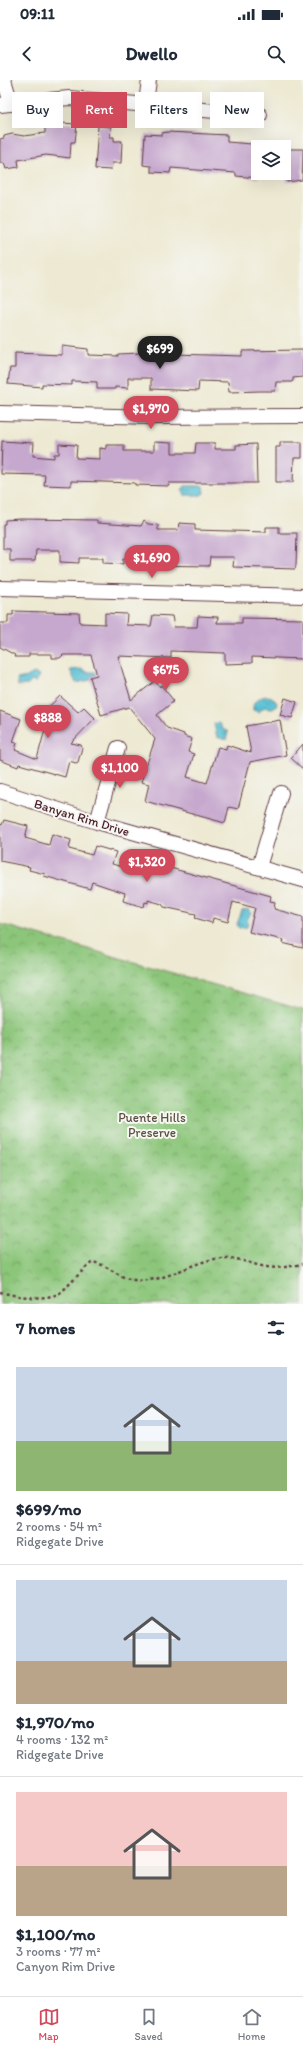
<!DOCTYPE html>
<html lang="en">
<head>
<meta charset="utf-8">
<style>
  :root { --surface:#fff; --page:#f2f2f3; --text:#1f2937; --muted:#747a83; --line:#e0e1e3; --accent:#d1495b }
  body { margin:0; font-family:Itim,sans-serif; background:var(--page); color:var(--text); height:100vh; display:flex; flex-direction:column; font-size:15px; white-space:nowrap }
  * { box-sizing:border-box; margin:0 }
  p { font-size:13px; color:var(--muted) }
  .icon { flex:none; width:22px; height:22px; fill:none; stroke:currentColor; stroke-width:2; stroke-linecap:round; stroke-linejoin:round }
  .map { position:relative; height:1224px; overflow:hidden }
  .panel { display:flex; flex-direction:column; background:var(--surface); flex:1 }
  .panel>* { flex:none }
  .hud { position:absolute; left:12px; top:12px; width:279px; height:36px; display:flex; gap:8px }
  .buttons { position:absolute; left:251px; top:60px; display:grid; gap:8px }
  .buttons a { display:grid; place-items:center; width:40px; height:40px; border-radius:0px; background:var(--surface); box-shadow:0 4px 16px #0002; font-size:20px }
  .price { position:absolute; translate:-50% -34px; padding:0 9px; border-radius:14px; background:var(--accent); color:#fff; font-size:13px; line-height:26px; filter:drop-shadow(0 1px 2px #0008) }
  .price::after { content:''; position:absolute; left:50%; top:24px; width:12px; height:9px; margin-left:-6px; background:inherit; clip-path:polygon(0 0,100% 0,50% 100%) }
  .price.active { background:#222; color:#fff }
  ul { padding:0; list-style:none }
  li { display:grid; align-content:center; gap:8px; height:212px; padding:0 16px }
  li+li { border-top:1px solid var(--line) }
  li span { display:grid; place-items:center; height:124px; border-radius:0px; color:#555 }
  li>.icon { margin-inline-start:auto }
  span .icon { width:72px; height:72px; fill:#fffc; stroke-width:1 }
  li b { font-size:17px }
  h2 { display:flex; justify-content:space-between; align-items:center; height:48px; padding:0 16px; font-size:17px }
  .chip { padding:0 14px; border-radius:0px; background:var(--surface); box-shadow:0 4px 16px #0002; font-size:14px; line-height:36px }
  .chip.active { background:var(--accent); color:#fff }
  .status { display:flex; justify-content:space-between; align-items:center; height:28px; padding:0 20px; background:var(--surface); direction:ltr }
  .status svg { height:11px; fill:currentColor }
  header { display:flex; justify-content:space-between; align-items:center; height:52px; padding:0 16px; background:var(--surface); font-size:18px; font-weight:800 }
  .tabs { display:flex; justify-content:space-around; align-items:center; height:56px; border-top:1px solid var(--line); background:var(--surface); font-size:11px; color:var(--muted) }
  .tabs a { display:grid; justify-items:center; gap:2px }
  .tabs .active { color:var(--accent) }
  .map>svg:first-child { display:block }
</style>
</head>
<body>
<div class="status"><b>09:11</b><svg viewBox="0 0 49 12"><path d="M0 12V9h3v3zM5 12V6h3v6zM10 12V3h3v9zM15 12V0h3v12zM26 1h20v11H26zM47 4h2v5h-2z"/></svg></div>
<header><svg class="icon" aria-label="back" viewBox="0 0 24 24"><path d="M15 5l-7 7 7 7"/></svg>Dwello<svg class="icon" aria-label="search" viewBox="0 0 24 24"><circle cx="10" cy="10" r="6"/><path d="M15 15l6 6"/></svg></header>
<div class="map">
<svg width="303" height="1224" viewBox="0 0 303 1224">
  <defs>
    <pattern id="park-crowns" width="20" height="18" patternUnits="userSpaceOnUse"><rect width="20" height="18" fill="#8cc67a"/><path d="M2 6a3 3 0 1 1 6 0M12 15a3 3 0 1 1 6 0" fill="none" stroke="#74a064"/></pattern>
    <pattern id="water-ripples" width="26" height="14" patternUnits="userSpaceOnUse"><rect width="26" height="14" fill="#57c0d4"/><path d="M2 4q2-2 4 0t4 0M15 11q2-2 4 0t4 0" fill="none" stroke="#4a9bac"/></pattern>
  </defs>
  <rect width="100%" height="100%" fill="#f6f6f2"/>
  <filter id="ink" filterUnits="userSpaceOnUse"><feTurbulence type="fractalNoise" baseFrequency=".025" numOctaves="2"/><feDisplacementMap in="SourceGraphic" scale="8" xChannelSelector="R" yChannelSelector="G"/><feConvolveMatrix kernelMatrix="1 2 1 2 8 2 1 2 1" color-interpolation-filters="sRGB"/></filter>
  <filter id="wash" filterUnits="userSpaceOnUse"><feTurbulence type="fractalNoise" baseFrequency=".012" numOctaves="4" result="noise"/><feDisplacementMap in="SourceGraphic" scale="16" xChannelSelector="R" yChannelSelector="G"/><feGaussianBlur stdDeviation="0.9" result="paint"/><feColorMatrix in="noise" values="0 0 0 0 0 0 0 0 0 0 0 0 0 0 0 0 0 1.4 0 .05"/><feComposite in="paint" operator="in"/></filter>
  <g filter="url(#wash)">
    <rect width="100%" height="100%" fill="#ede9d2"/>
    <path fill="url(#park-crowns)" stroke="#6b7252" d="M0,844L303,930V1224H0Z"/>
    <path fill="url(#water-ripples)" stroke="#507080" d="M185,406H203L204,413L201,415H185L182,410Z
      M83,589L85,592H95L96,595L90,597V600L76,603L70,590Z
      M34,593L39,596L36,602L32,601L28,605L18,606L17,599L27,597Z
      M267,616L272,617L277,623L276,626L272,628L264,627L259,632L253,630C252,621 259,617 267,616Z
      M218,642L221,645V648L228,652L226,660L217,657L214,644Z
      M248,829L251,834L248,838L247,847L239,848L237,844L242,831Z"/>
    <g id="blocks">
      <path fill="#c6a7ce" d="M59,43L77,44L75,62H71L70,78L46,75L18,80L19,87L6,89L4,83H0V59L4,58V56L12,54L24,56L45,53V44L59,45Z
        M98,46L111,47L110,57H114V61H122L121,83H112L111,90L95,89Z
        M168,52L227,55V62L252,64L251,66L258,67V98L236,96V93L171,88L170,93L151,92V86L143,85L145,54L162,55V53Z
        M284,69H303L302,100L287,102L286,87H284Z
        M62,266L88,269V275L118,276V274L139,273L242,276V271L303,270V297L293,298V301L291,302H276L275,311H260L229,312L228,302L199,301L198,311L151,309V298H128V308L115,307V309H97V302L72,301V305L42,304V307L8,304L10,288H15V273L62,275Z
        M2,361L34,363L33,376L54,378V374H59V364L77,365L76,378L100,379V368L106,369V365H124V371H154V362L172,363V373H195L196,363H215V369H236V365L256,364L257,403H169V406L135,405V403L71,401V406L44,405L45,395L1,394Z
        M280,362H302V378H294L293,402H276V367H280Z
        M20,439L97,440V443L141,446L144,441L148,444L158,445V450H178L179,443L195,444V450L266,452V447H279V453H297L296,485L295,489L233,487L234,477H210L209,486L145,485V480L123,479V484L103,483V478H79V483L60,482V470H36L35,481H10V469H3V444H5V440Z
        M13,531L79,533L80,543L105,544V533L127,534L126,545L151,546L153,535L172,536L174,547H197L198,536L218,537L217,543H242V538L303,539V579L252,577V583L225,584V573L171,571V578L118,576L131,620L155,601L160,607L161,605L174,621L157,635L167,648L184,654V656L192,659L188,672L194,674L187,697L207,703L218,667L226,669L227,665L251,673L246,646L280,640L286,675L250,682L238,729L229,727L225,743L145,721L149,704L141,702L155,659L129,627L101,635L90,597L97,595L91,575H63L60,578H52V574H29V577H14L15,575L0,567V543H8V535H13Z
        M60,616L78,632L84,627L95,638L71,663L81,665L82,668L78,682L76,683L69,681L65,697L19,684L18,687L0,680V631L21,639L13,662L17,663L15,670L37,679L47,642L40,635Z
        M285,618L297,622L292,638L280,635Z
        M303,664V689L291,678Z
        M4,740L28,746L25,758L49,765L52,754L71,760L69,769L92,775L95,766L116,772L112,784L133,790L138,779L271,816L270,821L275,822L274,829L303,837V868L282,863L283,860L249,852L255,828L233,822L228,842L213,838L212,843L195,838L196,834L164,827L162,824L148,820V823L145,822L144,827L123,821L125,813L92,802L90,809L44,796L45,794L29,790L30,787L0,781V744L2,745Z"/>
    </g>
  </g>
  <g filter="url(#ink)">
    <use href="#blocks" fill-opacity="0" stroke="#623d44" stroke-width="1"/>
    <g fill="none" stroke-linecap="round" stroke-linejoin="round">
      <defs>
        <path id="minor" d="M4,0L11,23
          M146,23L149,0
          M0,25L69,18L260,35
          M0,333L153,337L303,336
          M0,508L303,516
          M0,711L97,742L303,800
          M97,742L118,668
          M259,787L281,713"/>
      </defs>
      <use href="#minor" stroke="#623d44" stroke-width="16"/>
      <path stroke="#623d44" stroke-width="2.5" stroke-dasharray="3 3" stroke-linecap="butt" d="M0,1212C15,1216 48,1222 61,1212C72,1203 81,1190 93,1182C108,1185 119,1198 134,1200C166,1204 192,1180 222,1178C238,1177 252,1185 267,1187C279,1189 291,1186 303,1184"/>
      <use href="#minor" stroke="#fff" stroke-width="14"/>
    </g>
  </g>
  <g text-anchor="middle" stroke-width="4" stroke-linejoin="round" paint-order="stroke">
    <g font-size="13" fill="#4a1f2b" stroke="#f6f6f2">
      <text transform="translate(82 737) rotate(17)" y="5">Banyan Rim Drive</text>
    </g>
    <g font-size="13" fill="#5e5143" stroke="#f6f6f2">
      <text x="152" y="1042">Puente Hills<tspan x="152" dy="15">Preserve</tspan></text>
    </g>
  </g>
</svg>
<div class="buttons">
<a><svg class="icon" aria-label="layers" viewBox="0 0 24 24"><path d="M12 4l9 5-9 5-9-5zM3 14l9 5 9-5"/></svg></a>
</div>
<b class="price active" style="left:160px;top:290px">$699</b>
<b class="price" style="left:151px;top:350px">$1,970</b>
<b class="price" style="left:152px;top:499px">$1,690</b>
<b class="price" style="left:166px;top:611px">$675</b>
<b class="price" style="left:48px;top:659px">$888</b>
<b class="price" style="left:120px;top:709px">$1,100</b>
<b class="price" style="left:147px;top:803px">$1,320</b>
<div class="hud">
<a class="chip">Buy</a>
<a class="chip active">Rent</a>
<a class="chip">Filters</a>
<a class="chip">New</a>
</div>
</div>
<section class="panel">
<h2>7 homes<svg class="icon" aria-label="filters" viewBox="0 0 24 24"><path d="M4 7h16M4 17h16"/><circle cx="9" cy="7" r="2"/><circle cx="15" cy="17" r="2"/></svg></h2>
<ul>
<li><span style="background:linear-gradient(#c9d6e8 60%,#8fb573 0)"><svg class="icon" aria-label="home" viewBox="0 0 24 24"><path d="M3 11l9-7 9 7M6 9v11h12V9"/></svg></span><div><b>$699/mo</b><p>2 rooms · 54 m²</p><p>Ridgegate Drive</p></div></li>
<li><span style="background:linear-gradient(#c9d6e8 65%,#b9a48a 0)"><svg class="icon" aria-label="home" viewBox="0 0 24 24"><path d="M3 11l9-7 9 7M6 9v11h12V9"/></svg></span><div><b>$1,970/mo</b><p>4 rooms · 132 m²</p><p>Ridgegate Drive</p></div></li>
<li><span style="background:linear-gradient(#f6c9c9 60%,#b9a48a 0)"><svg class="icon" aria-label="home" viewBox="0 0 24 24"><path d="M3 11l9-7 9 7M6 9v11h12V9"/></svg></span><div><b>$1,100/mo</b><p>3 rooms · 77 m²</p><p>Canyon Rim Drive</p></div></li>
</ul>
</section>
<nav class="tabs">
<a class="active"><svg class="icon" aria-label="map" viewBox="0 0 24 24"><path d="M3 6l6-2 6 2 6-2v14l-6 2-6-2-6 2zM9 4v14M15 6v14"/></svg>Map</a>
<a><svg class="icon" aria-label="saved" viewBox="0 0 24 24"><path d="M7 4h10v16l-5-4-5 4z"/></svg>Saved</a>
<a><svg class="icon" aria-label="home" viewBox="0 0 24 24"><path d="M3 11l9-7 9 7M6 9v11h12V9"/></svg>Home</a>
</nav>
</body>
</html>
